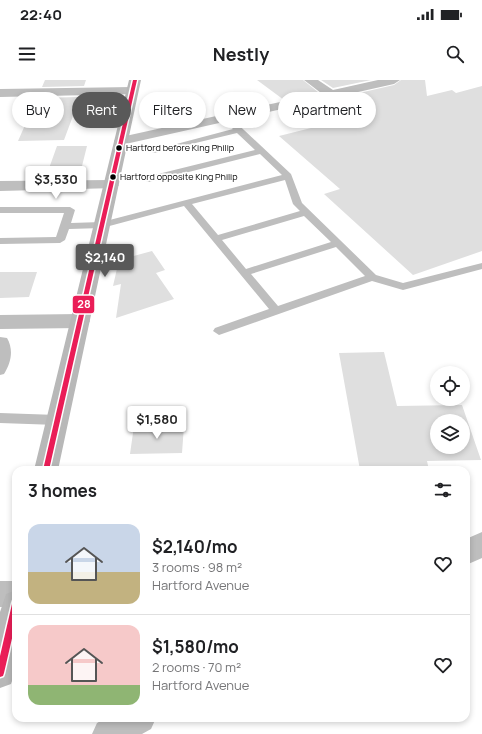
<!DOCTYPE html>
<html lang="en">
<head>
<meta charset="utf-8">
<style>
  :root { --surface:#fff; --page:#f2f2f2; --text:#202124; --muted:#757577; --line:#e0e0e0; --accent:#595959 }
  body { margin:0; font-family:Manrope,sans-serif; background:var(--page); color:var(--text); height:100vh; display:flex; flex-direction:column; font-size:15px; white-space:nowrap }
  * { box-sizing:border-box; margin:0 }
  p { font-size:13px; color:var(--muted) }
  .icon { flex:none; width:22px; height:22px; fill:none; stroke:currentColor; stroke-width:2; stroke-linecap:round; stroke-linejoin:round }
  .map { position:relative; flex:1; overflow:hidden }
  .panel { position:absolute; left:12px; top:386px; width:458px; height:256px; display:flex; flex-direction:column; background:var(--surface); border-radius:12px; box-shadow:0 2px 6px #0003 }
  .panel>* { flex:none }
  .top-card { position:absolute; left:12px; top:12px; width:458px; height:36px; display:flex; gap:8px }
  .fabs { position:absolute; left:430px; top:286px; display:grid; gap:8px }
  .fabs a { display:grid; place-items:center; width:40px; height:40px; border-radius:50%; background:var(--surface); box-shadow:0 2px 6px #0003; font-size:20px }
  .price { position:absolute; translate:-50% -34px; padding:0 9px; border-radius:4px; background:#fff; color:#222; font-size:13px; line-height:26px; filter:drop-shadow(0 1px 2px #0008) }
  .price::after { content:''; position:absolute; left:50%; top:24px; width:12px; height:9px; margin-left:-6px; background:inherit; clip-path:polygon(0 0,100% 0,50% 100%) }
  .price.current { background:var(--accent); color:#fff }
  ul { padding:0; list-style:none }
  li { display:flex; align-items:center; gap:12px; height:100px; padding:0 16px }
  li+li { border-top:1px solid var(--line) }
  li span { display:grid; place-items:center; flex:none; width:112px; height:80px; border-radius:12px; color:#555 }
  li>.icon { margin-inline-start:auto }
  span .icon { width:48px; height:48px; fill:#fffc; stroke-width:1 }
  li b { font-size:17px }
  h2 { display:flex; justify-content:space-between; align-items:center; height:48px; padding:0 16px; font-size:17px }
  .tag { padding:0 14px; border-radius:18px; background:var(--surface); box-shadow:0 2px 6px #0003; font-size:14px; line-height:36px }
  .tag.current { background:var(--accent); color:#fff }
  .status { display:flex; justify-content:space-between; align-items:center; height:28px; padding:0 20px; background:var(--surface); direction:ltr }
  .status svg { height:11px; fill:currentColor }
  header { display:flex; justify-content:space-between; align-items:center; height:52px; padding:0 16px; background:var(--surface); font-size:18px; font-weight:700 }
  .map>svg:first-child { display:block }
</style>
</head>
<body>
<div class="status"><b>22:40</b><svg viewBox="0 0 49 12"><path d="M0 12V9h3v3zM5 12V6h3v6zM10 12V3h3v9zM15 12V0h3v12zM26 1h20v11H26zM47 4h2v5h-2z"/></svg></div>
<header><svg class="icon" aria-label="menu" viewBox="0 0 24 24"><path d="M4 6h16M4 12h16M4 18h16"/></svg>Nestly<svg class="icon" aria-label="search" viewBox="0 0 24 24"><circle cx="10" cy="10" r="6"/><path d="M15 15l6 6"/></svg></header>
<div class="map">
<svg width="482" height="654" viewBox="0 0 482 654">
  <rect width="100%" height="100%" fill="#fff"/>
  <path fill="#dfdfdf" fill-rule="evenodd" d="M45,0H86L84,6L42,7Z
    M257,0H303L318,12L284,20Z
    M321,0H371L333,8Z
    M401,0H425L427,16L452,10L456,13L482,6V171L413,195L324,114L340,109L279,56L319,46L294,28L394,5Z
    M80,17L64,60L18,61L37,18Z
    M57,66H87L80,94H47Z
    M152,171L165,190L156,193L174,219L116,238L121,204L113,206L119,180Z
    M0,192H37L29,217L0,218Z
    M384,272L397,326L462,325L481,380L427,381L429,390H360L339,273ZM437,341H463V367H437Z
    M134,346H184L182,373L130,374Z"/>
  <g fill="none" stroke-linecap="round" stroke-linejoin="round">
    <path fill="#bebebe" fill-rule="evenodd" d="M222,35H228L291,94L302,123L376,195L403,203L482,183V189L403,210L372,201L219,255L213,251L215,248L269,229L184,126L102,148L69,149L65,160L60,163L0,164V158L56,157L64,133H0V127H70L75,130L71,143L102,142L282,95L260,74L149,102L146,101V97L255,70L237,53L154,73L150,71L233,49L222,39ZM285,100L293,124L300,131L218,155L192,124ZM304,136L331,162L246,189L222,160ZM336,167L365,196L278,226L251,194Z
      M0,257L7,258C14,270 11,283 4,294L0,295Z
      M0,333L57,335L62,336L64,340L62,344L57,345L0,343Z"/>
    <path fill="#bebebe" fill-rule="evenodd" d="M304,0H318L333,10L378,0H400L394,4L121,65L116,64L114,61L116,58L121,57L321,13Z
      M132,7L136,8L138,11L136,14L0,17V9Z
      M111,100L116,102L119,105L116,108L0,111V101Z
      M80,234L87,236L90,241L87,246L80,248L0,249V235Z
      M482,452V478L466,485V459Z
      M0,501H16V527H0Z
      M106,638H156L151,649L142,654H92L97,643Z"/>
    <path fill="#b8b8b8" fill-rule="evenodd" d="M129,0H141L58,390H34Z
      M16,510V589L11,604L0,608V532L6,514Z"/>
    <defs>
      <path id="bus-1" d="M133,0H137L49,390H43Z
        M16,520V541L4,593L3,596L0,597V576L12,524L13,521Z"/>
    </defs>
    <use href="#bus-1" stroke="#fff" stroke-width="3"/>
    <use href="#bus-1" fill="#ea1d57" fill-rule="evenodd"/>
  </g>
  <g fill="#000" stroke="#fff" stroke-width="1.5">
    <circle cx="119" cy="68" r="3.5"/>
    <circle cx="113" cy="97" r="3.5"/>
  </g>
  <g text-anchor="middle" stroke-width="3.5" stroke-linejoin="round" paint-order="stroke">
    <g font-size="9" fill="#000" stroke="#fff" text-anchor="start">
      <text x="126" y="71">Hartford before King Philip</text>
      <text x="120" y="100">Hartford opposite King Philip</text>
    </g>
  </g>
  <rect stroke="#fff" stroke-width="1.5" x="72" y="215" width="23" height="19" rx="4" fill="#ea1d57"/>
  <g font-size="11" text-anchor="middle" font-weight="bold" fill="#fff">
    <text x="84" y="228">28</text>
  </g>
</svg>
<div class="fabs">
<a><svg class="icon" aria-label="locate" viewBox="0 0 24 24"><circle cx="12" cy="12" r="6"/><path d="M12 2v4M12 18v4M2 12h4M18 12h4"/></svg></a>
<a><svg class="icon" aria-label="layers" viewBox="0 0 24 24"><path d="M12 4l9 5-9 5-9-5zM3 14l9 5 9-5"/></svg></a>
</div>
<b class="price" style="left:56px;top:120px">$3,530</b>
<b class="price current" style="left:105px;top:198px">$2,140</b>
<b class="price" style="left:157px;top:360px">$1,580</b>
<div class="top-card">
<a class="tag">Buy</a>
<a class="tag current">Rent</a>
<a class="tag">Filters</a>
<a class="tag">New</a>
<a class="tag">Apartment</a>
</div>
<section class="panel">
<h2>3 homes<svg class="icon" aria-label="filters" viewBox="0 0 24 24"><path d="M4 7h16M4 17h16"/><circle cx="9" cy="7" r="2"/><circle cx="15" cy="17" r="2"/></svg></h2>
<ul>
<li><span style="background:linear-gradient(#c9d6e8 60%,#c2b280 0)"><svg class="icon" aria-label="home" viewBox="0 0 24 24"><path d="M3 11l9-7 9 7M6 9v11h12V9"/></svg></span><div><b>$2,140/mo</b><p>3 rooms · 98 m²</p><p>Hartford Avenue</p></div><svg class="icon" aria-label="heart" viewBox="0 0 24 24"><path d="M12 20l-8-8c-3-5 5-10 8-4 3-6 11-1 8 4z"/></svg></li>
<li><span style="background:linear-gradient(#f6c9c9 75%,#8fb573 0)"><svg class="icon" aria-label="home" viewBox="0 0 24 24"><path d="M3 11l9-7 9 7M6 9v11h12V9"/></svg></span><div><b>$1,580/mo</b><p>2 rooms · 70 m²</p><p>Hartford Avenue</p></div><svg class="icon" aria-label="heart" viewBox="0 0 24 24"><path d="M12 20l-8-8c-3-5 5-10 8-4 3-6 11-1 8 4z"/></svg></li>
</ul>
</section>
</div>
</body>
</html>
